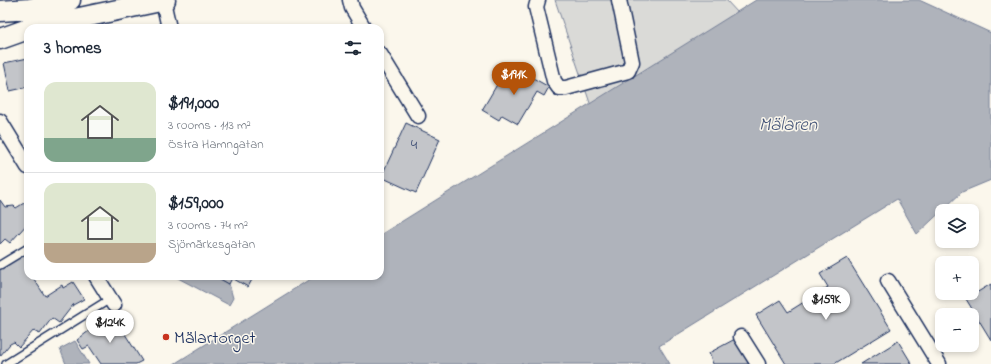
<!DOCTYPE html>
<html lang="en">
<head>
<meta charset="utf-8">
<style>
  :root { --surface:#fff; --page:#f6f6f7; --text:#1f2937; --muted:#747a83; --line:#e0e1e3; --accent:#b45309 }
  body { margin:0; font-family:"Indie Flower",sans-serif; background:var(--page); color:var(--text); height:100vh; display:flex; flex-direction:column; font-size:15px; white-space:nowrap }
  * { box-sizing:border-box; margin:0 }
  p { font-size:13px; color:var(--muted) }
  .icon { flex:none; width:22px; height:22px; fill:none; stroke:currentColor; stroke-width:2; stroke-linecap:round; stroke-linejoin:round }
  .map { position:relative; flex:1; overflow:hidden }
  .panel { position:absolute; left:24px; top:24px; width:360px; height:256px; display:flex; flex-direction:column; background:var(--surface); border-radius:12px; box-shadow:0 2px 6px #0003 }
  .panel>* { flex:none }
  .tools { position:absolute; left:935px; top:204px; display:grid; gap:8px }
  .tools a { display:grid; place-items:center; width:44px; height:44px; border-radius:8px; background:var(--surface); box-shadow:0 2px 6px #0003; font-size:20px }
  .price { position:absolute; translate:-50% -34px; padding:0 9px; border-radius:14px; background:#fff; color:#222; font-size:13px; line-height:26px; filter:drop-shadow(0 1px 2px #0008) }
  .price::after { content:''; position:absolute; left:50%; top:24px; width:12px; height:9px; margin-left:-6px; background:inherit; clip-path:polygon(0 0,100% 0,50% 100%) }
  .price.current { background:var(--accent); color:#fff }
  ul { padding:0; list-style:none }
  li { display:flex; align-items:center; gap:12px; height:100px; padding:0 20px }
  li+li { border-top:1px solid var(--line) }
  li span { display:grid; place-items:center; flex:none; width:112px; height:80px; border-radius:12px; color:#555 }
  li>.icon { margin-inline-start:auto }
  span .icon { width:48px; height:48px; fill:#fffc; stroke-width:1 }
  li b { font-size:17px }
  h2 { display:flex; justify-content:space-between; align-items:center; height:48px; padding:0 20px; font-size:17px }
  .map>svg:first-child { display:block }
</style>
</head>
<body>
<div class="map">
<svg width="991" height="364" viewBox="0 0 991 364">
  <rect width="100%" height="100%" fill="#fbf7ec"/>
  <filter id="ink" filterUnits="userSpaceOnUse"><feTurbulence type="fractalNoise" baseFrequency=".025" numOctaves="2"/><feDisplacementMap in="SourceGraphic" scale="8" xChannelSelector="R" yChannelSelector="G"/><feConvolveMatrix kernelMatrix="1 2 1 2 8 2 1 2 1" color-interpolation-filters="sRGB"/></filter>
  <g filter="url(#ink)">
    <path fill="#dadad7" stroke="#7a849a" d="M555,0H726L739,14L591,106Z"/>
    <path fill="#afb3bb" stroke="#747e96" d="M756,0H919L991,33V180L962,192L917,234L897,199L659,346L670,364H174L315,276H380V235Z
      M177,276H215L229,284L233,298L229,305L176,277Z
      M75,341L89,364H66L60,349Z"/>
    <path fill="#c3c5c9" stroke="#1b2f5e" d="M28,58V87L10,91L4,63Z
      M517,69L549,87L544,96L537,92L518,124L502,115L499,120L482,110L505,71L513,76Z
      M406,123L440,139L416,193L381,177Z
      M0,200L5,207L14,206L16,208L24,203L28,210V223L10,243L5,239L0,244Z
      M28,251V276H32L45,296L62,285L63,288L73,282L84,299L73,305L59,323L52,318L40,334L34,330L19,347L14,342L10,344L0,356V269Z
      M847,258L891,329L834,364H786L756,315L780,300L788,312L828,287L820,274Z
      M215,276H254L248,287L232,278L229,284Z
      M991,284V340L966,299Z
      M113,315L142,361L136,364H101L89,346L83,349L77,340L98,324Z
      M735,339L749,364H713L709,353Z
      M898,341L912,364H861Z"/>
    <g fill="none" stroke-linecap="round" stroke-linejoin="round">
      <defs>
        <path id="service" d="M0,265L28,248
          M6,364L110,299"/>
        <path id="minor" d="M350,0L352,8L364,28
          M538,0L536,7L554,81L559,88H566L628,71L632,62L619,0
          M163,1L169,28
          M380,54L418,116
          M0,121L28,167
          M96,276L114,305
          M888,281L939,364
          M741,337L758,364"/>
        <path id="secondary" d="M0,11L30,9L70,0
          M32,28L165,0
          M0,39L28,29"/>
      </defs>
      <use href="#service" stroke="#1b2f5e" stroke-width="10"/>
      <use href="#minor" stroke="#1b2f5e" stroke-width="17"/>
      <use href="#secondary" stroke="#1b2f5e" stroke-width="23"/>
      <use href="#service" stroke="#fbf7ec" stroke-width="7"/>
      <use href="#minor" stroke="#fbf7ec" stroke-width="14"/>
      <use href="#secondary" stroke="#fbf7ec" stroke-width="20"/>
    </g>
  </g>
  <circle fill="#c8321e" stroke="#fbf7ec" stroke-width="1.5" cx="166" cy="337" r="4"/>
  <g text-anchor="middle" stroke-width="3" stroke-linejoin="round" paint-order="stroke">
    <g font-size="16" fill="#455479">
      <text x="414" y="149">4</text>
    </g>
    <g font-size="18" fill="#1b2f5e" stroke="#fbf7ec" text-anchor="start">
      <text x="174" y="343">Mälartorget</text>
    </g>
    <g font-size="19" font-style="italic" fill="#47577a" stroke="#fbf7ec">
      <text x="788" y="130">Mälaren</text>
    </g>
  </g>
</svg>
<div class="tools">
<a><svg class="icon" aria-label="layers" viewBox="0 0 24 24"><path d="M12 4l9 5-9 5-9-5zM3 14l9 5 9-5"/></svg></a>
<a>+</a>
<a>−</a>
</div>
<b class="price current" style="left:514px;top:96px">$191K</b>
<b class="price" style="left:826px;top:321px">$159K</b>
<b class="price" style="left:110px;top:344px">$124K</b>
<section class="panel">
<h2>3 homes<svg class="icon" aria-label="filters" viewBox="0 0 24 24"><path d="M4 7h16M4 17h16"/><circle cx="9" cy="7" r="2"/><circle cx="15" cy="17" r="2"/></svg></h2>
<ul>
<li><span style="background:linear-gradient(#dfe7d0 70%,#7fa58c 0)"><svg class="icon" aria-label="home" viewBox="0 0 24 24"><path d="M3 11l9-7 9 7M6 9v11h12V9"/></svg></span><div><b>$191,000</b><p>3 rooms · 113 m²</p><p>Östra Hamngatan</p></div></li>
<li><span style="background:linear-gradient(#dfe7d0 75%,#b9a48a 0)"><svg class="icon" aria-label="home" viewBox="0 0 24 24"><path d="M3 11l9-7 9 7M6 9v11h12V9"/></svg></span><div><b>$159,000</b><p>3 rooms · 74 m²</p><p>Sjömärkesgatan</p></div></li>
</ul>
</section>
</div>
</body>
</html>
